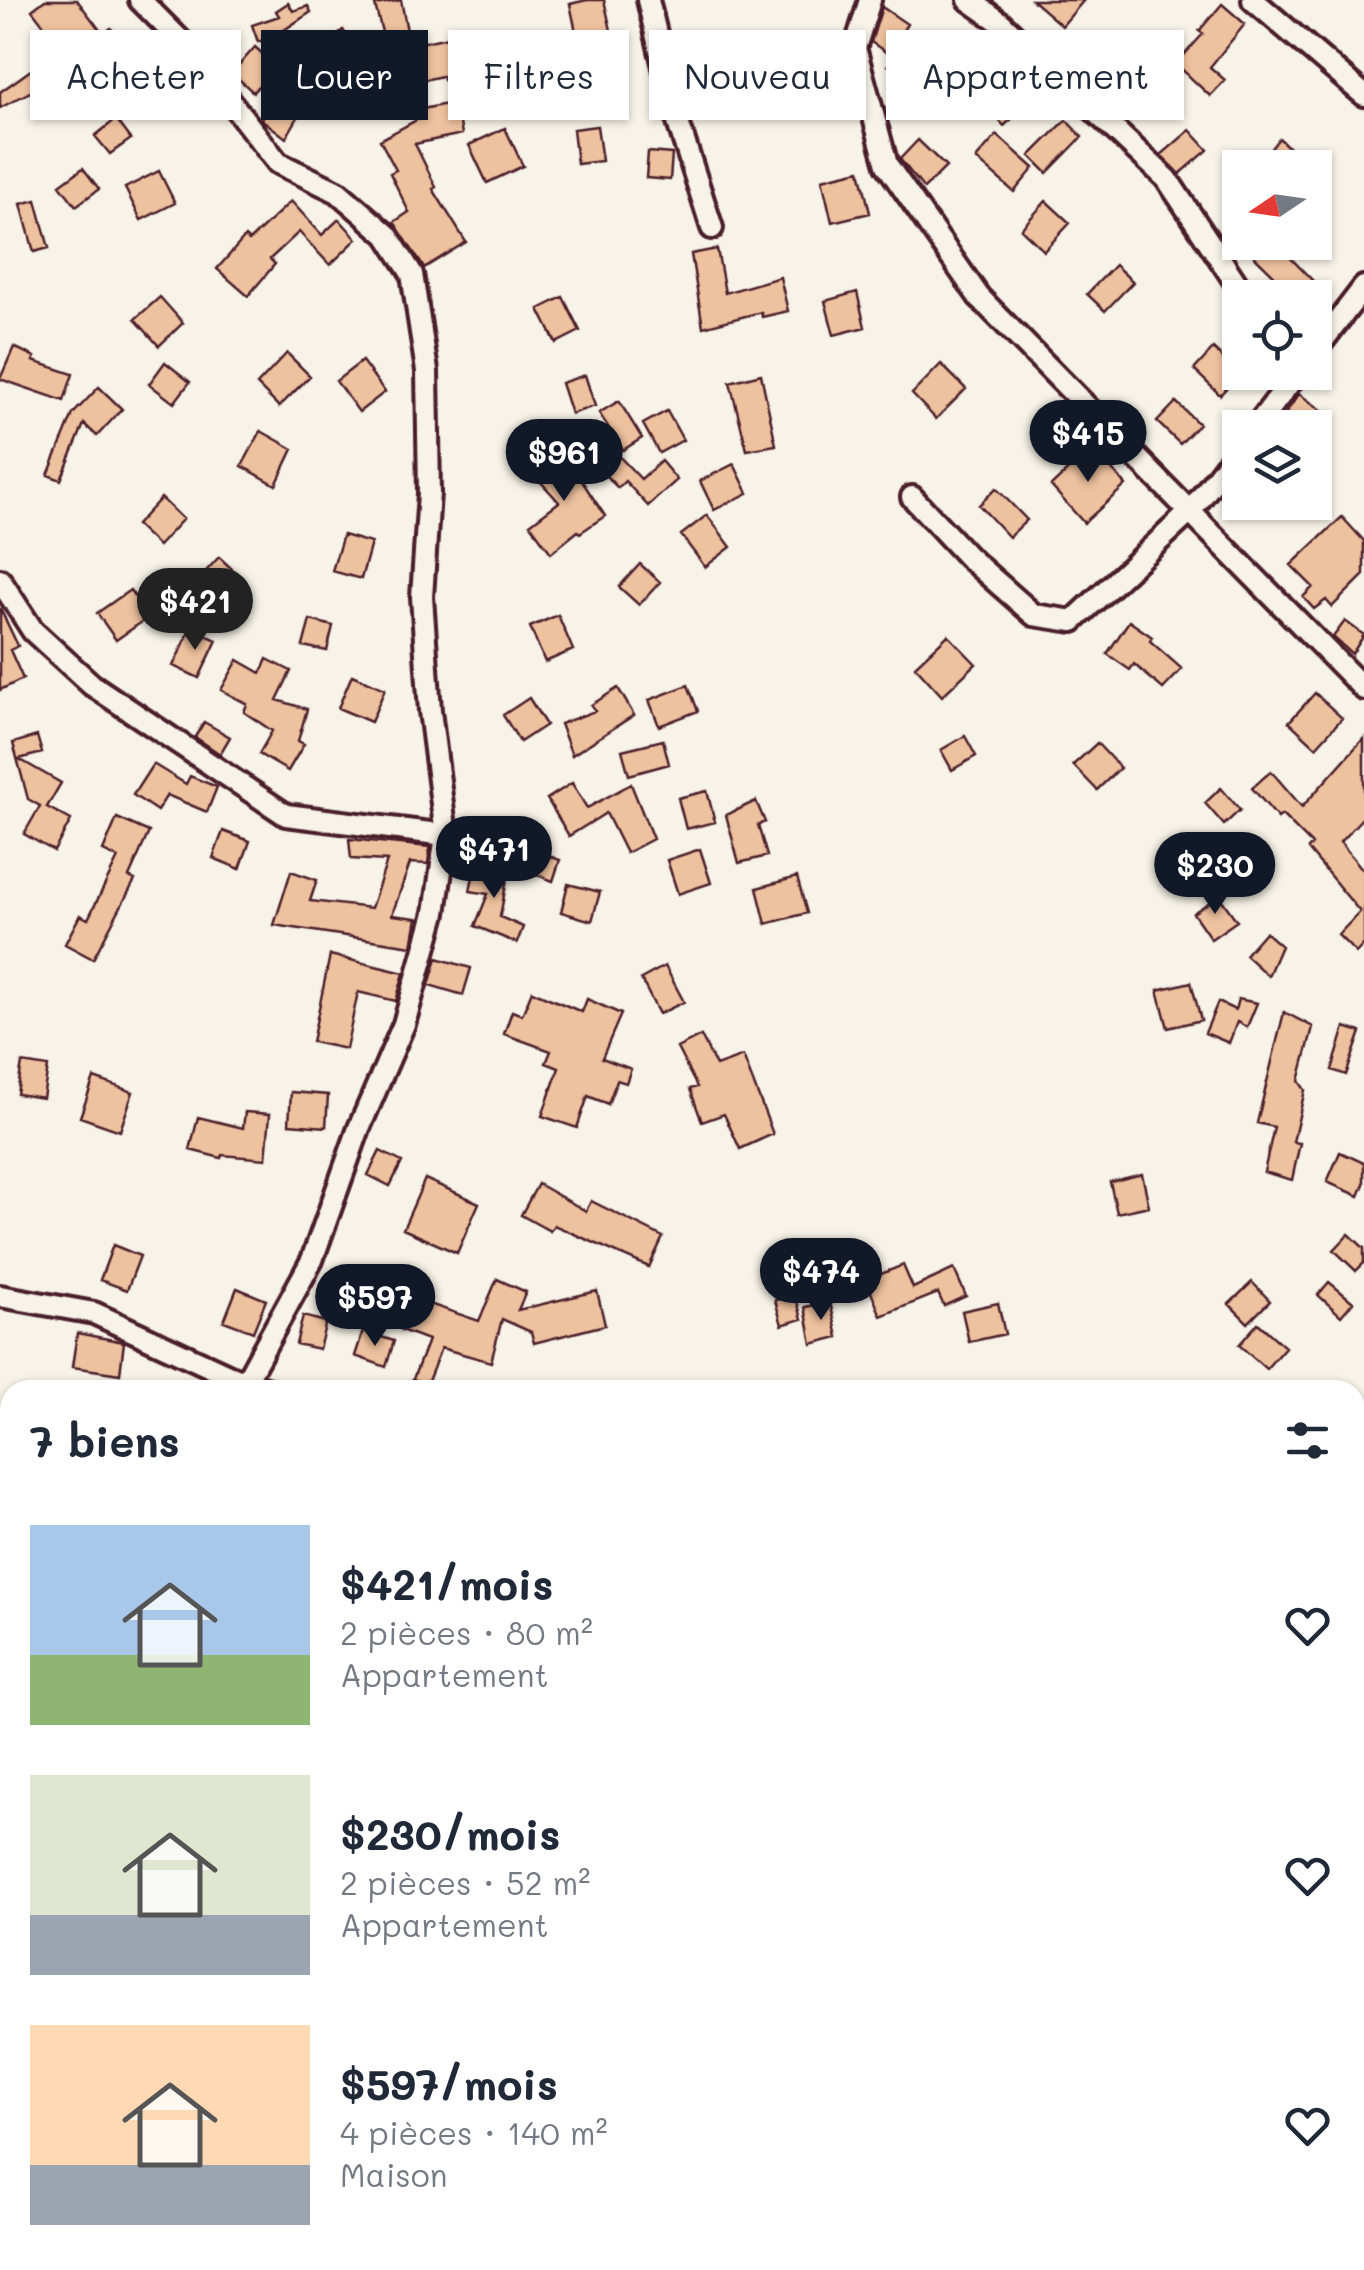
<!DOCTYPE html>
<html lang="fr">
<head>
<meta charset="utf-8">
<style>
  :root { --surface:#fff; --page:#f2f2f3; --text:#1f2937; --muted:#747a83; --accent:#111827 }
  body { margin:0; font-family:Mali,sans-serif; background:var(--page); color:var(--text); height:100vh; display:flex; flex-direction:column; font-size:38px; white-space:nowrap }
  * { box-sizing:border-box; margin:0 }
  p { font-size:32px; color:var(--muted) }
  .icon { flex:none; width:55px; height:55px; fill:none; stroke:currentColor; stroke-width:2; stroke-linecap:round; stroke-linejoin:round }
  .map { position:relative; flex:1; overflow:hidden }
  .details { position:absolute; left:0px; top:1380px; width:1365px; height:890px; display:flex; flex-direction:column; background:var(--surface); border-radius:30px 30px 0 0; box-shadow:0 2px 8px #0004 }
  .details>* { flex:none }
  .hud { position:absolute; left:30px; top:30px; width:1305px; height:90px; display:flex; gap:20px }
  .needle { width:65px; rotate:257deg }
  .buttons { position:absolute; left:1222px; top:150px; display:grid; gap:20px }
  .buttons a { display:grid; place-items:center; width:110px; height:110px; border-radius:0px; background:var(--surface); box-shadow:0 2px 8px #0004; font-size:50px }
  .price { position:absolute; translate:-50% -85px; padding:0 22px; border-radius:35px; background:var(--accent); color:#fff; font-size:32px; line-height:65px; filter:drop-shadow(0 2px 5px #0008) }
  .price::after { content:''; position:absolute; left:50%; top:60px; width:30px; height:22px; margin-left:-15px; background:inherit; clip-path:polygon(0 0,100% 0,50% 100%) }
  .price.active { background:#222; color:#fff }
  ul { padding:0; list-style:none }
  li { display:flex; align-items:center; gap:30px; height:250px; padding:0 30px }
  li span { display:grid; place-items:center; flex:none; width:280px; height:200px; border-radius:0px; color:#555 }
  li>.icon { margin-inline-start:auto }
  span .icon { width:120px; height:120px; fill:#fffc; stroke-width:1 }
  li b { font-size:42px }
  h2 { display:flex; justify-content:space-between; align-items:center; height:120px; padding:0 30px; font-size:42px }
  .pill { padding:0 35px; border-radius:0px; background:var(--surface); box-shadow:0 2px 8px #0004; font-size:35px; line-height:90px }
  .pill.active { background:var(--accent); color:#fff }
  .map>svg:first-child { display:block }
</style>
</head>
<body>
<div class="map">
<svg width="1364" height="2270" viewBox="0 0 1364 2270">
  <rect width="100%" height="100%" fill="#f7f3e8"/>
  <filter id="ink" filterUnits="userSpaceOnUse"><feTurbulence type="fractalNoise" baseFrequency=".01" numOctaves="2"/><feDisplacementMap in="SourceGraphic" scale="20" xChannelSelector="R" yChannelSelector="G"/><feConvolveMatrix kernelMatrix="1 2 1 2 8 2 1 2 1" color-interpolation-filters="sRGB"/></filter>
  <g filter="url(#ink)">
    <path fill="#efc29f" stroke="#4a1f2b" stroke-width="2.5" d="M45,0H77L103,34L111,28L132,60L102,79L73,34L59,45L32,10Z
      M401,0L408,36L413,35L416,44L452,36L461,76L443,80L442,76L396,86L375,5Z
      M587,0H604L613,39L579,46L570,4Z
      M1032,0H1084L1062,26Z
      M288,3L293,11L308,6L311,12L275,36L258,42L252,25L279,16L276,11Z
      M1222,4L1245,24L1210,67L1225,80L1210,96L1176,64L1203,34L1199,31Z
      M882,7L907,24L899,37L924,53L908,78L888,65L893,57L871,42Z
      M343,30L369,67L352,79L326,43Z
      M255,47L276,66L253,92L232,73Z
      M45,60L63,86L38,103L30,92L0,108V92Z
      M1119,62L1141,82L1115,111L1093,91Z
      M1015,73L1036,97L1004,126L983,102Z
      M275,97L301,112L286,138L261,119Z
      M456,102L462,134L415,144L436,187L433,189L466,242L424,268L394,222L409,212L390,173L396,170L380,140L420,118L418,110Z
      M116,119L131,139L110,154L95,136Z
      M1066,120L1082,137L1047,173L1030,156Z
      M597,126L602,161L577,164L573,129Z
      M505,128L523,166L487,183L469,145Z
      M1190,130L1208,150L1180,174L1161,155Z
      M997,135L1034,168L1014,192L976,159Z
      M1279,138L1310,168H1256Z
      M918,140L946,167L924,189L900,159Z
      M648,152L672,154L670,180L646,178Z
      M83,168L99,189L76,206L60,185Z
      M860,170L870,213L832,222L822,179Z
      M159,171L175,203L141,220L125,188Z
      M36,200L49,248L34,252L21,204Z
      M291,201L322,235L339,219L357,239L330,265L299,232L270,259L275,264L248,296L217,269L245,237L249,241Z
      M1046,201L1070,223L1044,251L1021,229Z
      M1261,242H1275L1313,281L1297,298L1251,253Z
      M717,249L725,293L780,277L788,311L762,317L761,312L703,327L691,254Z
      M1115,265L1133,282L1105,311L1087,294Z
      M857,292L865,327L834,335L825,301Z
      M160,297L183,323L159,346L135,319Z
      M563,297L580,331L556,343L539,309Z
      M14,347L35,357L33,361L73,374L64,401L0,379Z
      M1213,349L1239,374L1220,395L1194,370Z
      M287,353L310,376L279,407L257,385Z
      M362,361L385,392L359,412L336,381Z
      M165,362L190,382L174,403L149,384Z
      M941,364L966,389L936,419L912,394Z
      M761,374L776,445L747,450L730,382Z
      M585,375L595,406L571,414L561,383Z
      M99,387L122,409L97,436L84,424L61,480L48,475L73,414Z
      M1299,394L1329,415L1321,428H1292L1281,420Z
      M619,401L642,438L623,450L599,413Z
      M1176,402L1199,424L1180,444L1157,422Z
      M667,411L683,440L659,453L643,424Z
      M261,431L293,449L276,485L242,466Z
      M1092,448L1126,485L1084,523L1051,486Z
      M613,450L641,479L661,461L677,480L648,506L625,481L618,488L597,467Z
      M551,451L582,481L605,516L580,533L578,531L551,553L530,524L559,502L530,470Z
      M734,464L748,493L714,510L700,481Z
      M996,488L1027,520L1009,537L979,505Z
      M161,498L183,519L158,546L136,525Z
      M707,515L731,547L705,567L681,535Z
      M1342,517L1364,541V575L1332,607L1326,600L1314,609L1303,597L1313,587L1291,565Z
      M343,535L371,543L361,579L332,571Z
      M219,557L243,579L222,601L199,579Z
      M640,564L660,582L639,605L619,587Z
      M130,590L149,617L116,640L97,613Z
      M0,608L18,646L10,650L23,679L0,690Z
      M558,615L573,650L545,662L530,627Z
      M310,620L333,626L327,651L303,646Z
      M1129,621L1152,637L1150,641L1182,669L1163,689L1134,664L1130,670L1107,654Z
      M1345,621L1364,635L1352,654L1333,637Z
      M191,628L217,640L199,678L173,666Z
      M948,635L976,664L942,696L915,666Z
      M267,659L291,671L277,700L307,709L298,741L304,744L288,771L259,754L272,731L244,712L247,704L221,690L238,660L261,673Z
      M352,675L385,689L371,722L338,708Z
      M688,685L698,711L659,726L649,700Z
      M618,688L634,715L572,755L560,724L595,711L591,705Z
      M1315,693L1342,718L1316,747L1289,722Z
      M529,698L546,725L520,742L503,715Z
      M204,722L230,737L220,754L195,737Z
      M37,736L42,753L19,759L61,783L47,807L71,820L54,851L24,834L40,806L28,799L13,743Z
      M965,736L976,756L952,770L941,750Z
      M1364,738V816L1340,842L1364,871V944L1356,953L1338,935L1360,912L1308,849L1312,845L1282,815L1278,818L1252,788L1271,771L1302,807Z
      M663,740L669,764L629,775L622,750Z
      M1097,743L1120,768L1097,790L1073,765Z
      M153,764L186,784L190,776L217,787L207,812L167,795L157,811L133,795Z
      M572,783L587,808L631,784L653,839L626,853L606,813L569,836L547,799Z
      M1221,788L1240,810L1224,825L1205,803Z
      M707,791L715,822L686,829L678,798Z
      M756,801L765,822L758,825L767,856L739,863L726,815Z
      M117,818L149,832L129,877L135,880L93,959L65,944L80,915L88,919L118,858L103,851Z
      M223,831L250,841L240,869L213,858Z
      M349,839L430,847L428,864L410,863L392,915L417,918L412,946L274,925L291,871L317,880L310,901L371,908L387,861L351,859Z
      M530,849L560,860L553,881L522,869Z
      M700,849L711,883L678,894L667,860Z
      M476,861L509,868L500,917L523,927L517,943L475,926L488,894L470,891Z
      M797,877L807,913L766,924L757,888Z
      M568,884L600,892L592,921L561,912Z
      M1219,896L1237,921L1211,939L1193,913Z
      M1265,932L1281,946L1268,976L1245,955Z
      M330,955L404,973L396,1001L358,992L346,1049L312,1042Z
      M437,958L471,968L463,995L429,985Z
      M665,966L684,1002L659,1014L641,979Z
      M1191,982L1201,1020L1168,1028L1158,990Z
      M532,991L582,1012L587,999L621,1014L602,1058L631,1069L626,1083L617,1080L608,1104L588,1096L577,1128L542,1116L559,1068L546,1063L551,1051L504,1034L512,1011L522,1015Z
      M1238,999L1257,1003L1247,1027L1237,1022L1229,1043L1205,1033L1218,1002L1235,1010Z
      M1284,1012L1313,1027L1299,1081L1305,1090L1293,1142L1300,1143L1292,1180L1264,1172L1274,1127L1257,1123Z
      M1345,1027L1361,1032L1346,1075L1332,1070Z
      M701,1036L716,1066L743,1056L773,1134L740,1149L724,1114L702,1122L690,1089L697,1087L677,1048Z
      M22,1063L48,1067L43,1098L17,1094Z
      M94,1078L133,1092L120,1131L80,1117Z
      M291,1092L328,1095L326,1127L289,1124Z
      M245,1112L270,1114L266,1159L222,1155L221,1158L190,1150L198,1117L243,1128Z
      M380,1151L402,1162L390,1186L368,1175Z
      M1340,1152L1364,1163V1184L1359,1196L1327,1182Z
      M1142,1174L1149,1206L1117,1213L1110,1182Z
      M425,1179L479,1203L457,1253L403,1229Z
      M538,1184L586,1211L591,1201L663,1237L649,1267L554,1225L550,1231L521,1215Z
      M1349,1234L1364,1248V1263L1356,1271L1334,1250Z
      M113,1245L140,1256L127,1290L100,1280Z
      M903,1265L913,1288L954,1269L966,1296L944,1306L938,1293L881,1316L866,1280Z
      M497,1279L526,1292L518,1310L597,1291L605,1325L534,1343L531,1332L502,1319L491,1362L441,1348L427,1384L413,1379L428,1340L401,1330L412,1298L479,1321Z
      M1252,1282L1270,1301L1248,1323L1229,1304Z
      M1329,1282L1353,1302L1341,1316L1318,1295Z
      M237,1288L266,1300L253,1332L224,1321Z
      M795,1294L802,1319L782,1325L775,1300Z
      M830,1302L838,1337L812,1344L805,1307Z
      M998,1303L1005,1334L969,1342L962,1311Z
      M303,1316L326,1322L319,1349L296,1344Z
      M1258,1323L1285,1347L1266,1369L1239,1345Z
      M363,1331L394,1341L386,1367L355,1356Z
      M77,1333L124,1342L120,1374L72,1367Z"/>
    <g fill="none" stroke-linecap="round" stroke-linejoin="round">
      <defs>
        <path id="minor" d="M140,0L191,51L278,163L338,192L387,235L412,274L427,371L429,493L422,597L430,711L446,835L435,913L404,1024L359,1128L312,1260L241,1390
          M648,0L675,113L712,228
          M870,0L855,48L887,165L979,297L1364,689
          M969,0L1000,22L1167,179L1246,298
          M1253,0L1364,95
          M1315,351L1364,287
          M1255,428L1298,372
          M912,497L968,557L1034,615L1073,621L1190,512L1240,447
          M0,580L33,631L92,685L286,815L446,835
          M0,1296L94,1313L245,1383L269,1390
          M1355,1593L1364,1580
          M0,1603L10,1604
          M0,1840L10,1824
          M0,2229L10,2245
          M20,2260L26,2270
          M1285,2260L1290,2270"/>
      </defs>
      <use href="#minor" stroke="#4a1f2b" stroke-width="28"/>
      <use href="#minor" stroke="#f7f3e8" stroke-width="20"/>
    </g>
  </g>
</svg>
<div class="buttons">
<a><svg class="needle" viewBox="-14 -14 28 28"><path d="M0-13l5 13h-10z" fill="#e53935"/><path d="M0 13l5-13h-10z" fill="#747a83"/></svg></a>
<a><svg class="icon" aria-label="locate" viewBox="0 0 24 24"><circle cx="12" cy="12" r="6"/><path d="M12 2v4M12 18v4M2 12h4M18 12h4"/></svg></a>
<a><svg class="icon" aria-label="layers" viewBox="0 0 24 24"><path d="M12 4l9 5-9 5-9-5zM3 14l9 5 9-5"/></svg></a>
</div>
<b class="price" style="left:1088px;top:485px">$415</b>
<b class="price" style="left:564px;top:504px">$961</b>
<b class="price active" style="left:195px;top:653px">$421</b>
<b class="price" style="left:494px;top:901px">$471</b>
<b class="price" style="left:1215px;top:917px">$230</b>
<b class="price" style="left:821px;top:1323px">$474</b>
<b class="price" style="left:375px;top:1349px">$597</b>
<div class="hud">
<a class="pill">Acheter</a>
<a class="pill active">Louer</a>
<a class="pill">Filtres</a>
<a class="pill">Nouveau</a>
<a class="pill">Appartement</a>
</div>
<section class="details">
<h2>7 biens<svg class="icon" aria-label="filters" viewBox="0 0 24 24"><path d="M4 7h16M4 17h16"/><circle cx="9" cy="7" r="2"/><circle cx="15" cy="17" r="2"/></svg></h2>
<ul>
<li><span style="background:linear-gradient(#a9c7e8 65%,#8fb573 0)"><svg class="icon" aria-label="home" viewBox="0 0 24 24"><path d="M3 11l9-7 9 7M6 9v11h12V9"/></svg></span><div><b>$421/mois</b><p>2 pièces · 80 m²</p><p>Appartement</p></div><svg class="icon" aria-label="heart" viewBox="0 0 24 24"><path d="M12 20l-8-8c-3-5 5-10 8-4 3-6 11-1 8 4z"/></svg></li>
<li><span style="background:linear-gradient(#dfe7d0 70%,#9aa5b1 0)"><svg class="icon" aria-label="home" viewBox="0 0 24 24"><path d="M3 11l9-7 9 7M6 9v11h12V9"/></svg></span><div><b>$230/mois</b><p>2 pièces · 52 m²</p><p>Appartement</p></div><svg class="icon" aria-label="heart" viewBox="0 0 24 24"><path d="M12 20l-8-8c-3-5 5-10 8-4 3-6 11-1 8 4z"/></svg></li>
<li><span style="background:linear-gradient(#ffd9b3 70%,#9aa5b1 0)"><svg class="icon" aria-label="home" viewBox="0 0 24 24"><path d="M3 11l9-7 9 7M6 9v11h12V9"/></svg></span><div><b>$597/mois</b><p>4 pièces · 140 m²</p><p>Maison</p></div><svg class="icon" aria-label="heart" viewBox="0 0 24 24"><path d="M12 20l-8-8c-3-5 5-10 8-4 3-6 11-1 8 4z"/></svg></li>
</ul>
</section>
</div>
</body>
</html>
